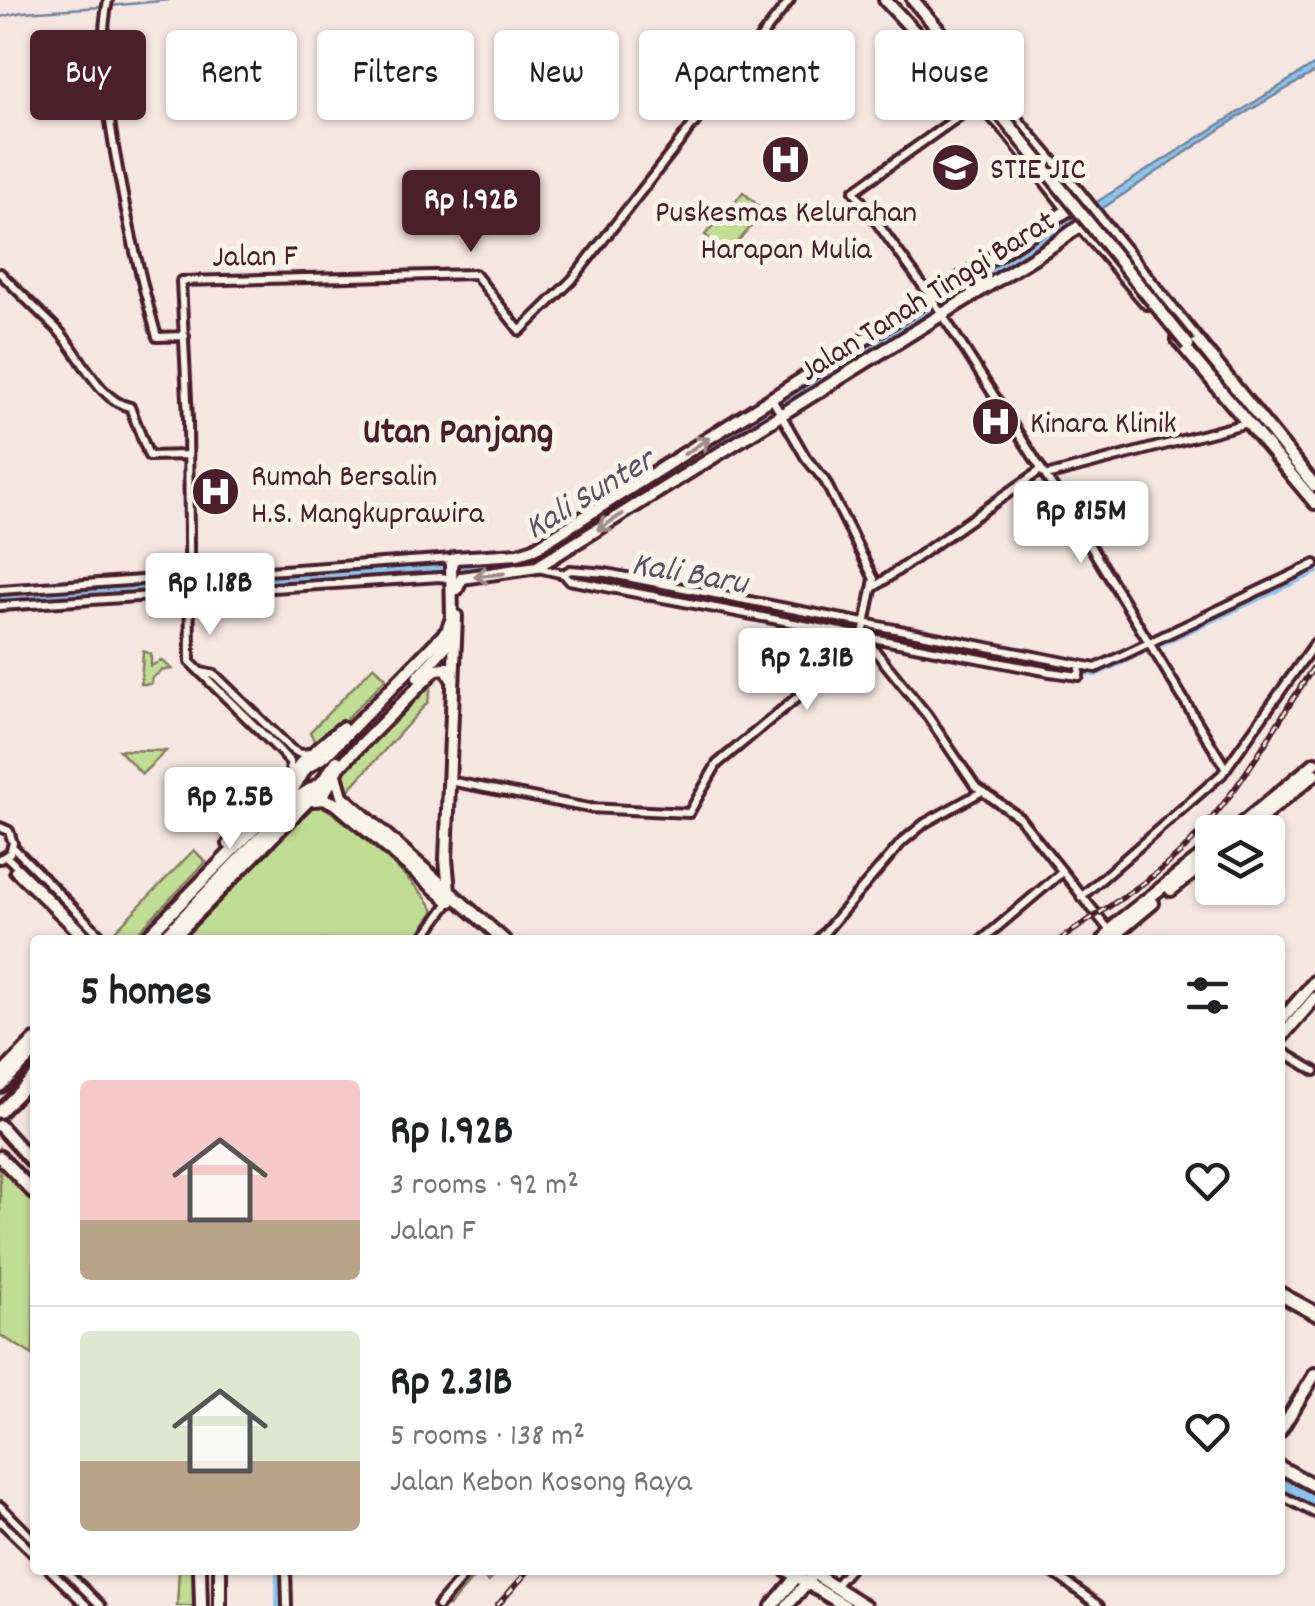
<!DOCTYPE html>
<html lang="en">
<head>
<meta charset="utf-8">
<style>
  :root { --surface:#fff; --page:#f2f2f2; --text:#202124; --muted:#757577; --line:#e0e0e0; --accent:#4a1f2b }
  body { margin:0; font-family:Dekko,sans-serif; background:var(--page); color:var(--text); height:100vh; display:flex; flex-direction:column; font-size:38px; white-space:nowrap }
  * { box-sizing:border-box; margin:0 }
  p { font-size:32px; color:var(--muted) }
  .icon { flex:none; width:55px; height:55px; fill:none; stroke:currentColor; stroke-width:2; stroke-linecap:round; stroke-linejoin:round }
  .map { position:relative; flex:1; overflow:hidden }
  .drawer { position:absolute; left:30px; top:935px; width:1255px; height:640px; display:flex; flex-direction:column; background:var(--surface); border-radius:10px; box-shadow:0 2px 8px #0004 }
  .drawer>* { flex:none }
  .guide { position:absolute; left:30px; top:30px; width:1255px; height:90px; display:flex; gap:20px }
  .tools { position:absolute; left:1195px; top:815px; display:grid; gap:20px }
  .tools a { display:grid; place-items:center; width:90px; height:90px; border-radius:10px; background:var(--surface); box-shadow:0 2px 8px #0004; font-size:50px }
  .price { position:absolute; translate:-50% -85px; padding:0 22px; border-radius:10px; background:#fff; color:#222; font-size:32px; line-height:65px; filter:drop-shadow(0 2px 5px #0008) }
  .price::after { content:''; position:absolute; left:50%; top:60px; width:30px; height:22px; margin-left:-15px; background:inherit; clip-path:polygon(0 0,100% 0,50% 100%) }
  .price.on { background:var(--accent); color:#fff }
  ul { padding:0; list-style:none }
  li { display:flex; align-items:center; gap:30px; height:250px; padding:0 50px }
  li+li { border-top:2px solid var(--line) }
  li span { display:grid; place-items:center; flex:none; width:280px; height:200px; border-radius:10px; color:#555 }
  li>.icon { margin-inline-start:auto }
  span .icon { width:120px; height:120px; fill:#fffc; stroke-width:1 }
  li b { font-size:42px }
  h2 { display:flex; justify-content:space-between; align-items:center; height:120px; padding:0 50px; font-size:42px }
  .pill { padding:0 35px; border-radius:10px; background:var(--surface); box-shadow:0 2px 8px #0004; font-size:35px; line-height:90px }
  .pill.on { background:var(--accent); color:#fff }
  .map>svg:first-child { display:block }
</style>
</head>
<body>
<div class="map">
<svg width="1315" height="1606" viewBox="0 0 1315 1606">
  <rect width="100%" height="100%" fill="#f5e6e1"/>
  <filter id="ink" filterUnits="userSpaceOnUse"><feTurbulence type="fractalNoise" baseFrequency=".01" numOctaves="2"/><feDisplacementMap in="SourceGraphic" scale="20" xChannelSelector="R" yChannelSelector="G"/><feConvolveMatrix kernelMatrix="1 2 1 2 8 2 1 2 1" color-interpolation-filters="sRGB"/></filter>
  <g filter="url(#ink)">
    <path fill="#c0dd94" stroke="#857e60" stroke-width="2.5" d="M743,192L764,211L727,255L705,235L728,208L734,213L740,206L735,202Z
      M143,651L151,654V666L162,660L172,669L163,670L152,678L151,684H141Z
      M374,666L386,678L324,742H315L310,732Z
      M434,674L428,702L346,793L340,773L342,768Z
      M119,750L166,751L142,774Z
      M308,804C315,805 317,804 323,807C344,819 429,892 434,912L414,940H176Z
      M194,850L206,862L130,940H120L113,933Z
      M11,851L99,940H88L6,856Z
      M0,1148L35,1185L33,1355L0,1335Z
      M179,1570H200L201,1606H177Z
      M472,1570H499L489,1582L478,1573L449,1606H441Z"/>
    <path fill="#8cc4eb" stroke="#72829e" stroke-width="2.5" d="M1315,64V72L1240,116L1100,210L1095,203Z
      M1070,215L1076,224L531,565L0,602V593L534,556Z
      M1280,1477L1315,1494V1508L1280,1491Z"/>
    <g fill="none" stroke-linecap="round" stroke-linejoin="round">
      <path stroke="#72829e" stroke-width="2.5" d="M110,6L169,0
        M0,17L22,12L102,7
        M1281,1049L1315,1008"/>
      <path stroke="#8cc4eb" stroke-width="8" d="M605,584L1095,673L1315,571
        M279,1570V1606"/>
      <defs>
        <path id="minor" d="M108,0C98,49 106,98 114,147C125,212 139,274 157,337L185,336
          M979,102L854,191L931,297L1086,539L1226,769
          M0,273C19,292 37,310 56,328C79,350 98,401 130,407L149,456L187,455
          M772,399L806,458L825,481L874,579L863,635
          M1046,476L1247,423
          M538,568L564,574L570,570L606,573L1096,668L1315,564
          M564,574L569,580L1050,672L1079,676L1080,666
          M873,588L1041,470
          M0,590L453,558
          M0,606L440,577L452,579
          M863,636L927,715L975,786L1019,817L1110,931
          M201,672L215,675L291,749L300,754L311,753
          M291,776L290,762L279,750L190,662L188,419L181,281L475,274L520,331L572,280L790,0
          M449,781L589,808L689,813L717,764L830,670L863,636
          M0,827L9,831L13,843L10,853L0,859
          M13,847L105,940
          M6,856L91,940
          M14,871L85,940
          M1081,897L1222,774L1315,643
          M422,940L450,901
          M818,940L902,842L925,823L981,792
          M982,940L1061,873
          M1280,1050L1315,1071
          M1280,1291L1315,1310
          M1280,1297L1315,1316
          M1280,1495L1315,1513
          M0,1506L35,1541
          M0,1521L35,1555
          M50,1570L87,1606
          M65,1570L101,1606
          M286,1570L287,1606
          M1050,1570L1099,1606
          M835,1586L849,1570
          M438,1606L469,1570"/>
        <path id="major" d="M885,0L1007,131L1069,210
          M913,0L1076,190L1315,486
          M1081,226L1147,303
          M1177,339L1315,503
          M457,589L462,578L537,567L1055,244L1095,215
          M418,677L453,638
          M336,775L342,796L504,940
          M313,800L325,799L336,804L449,901
          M1232,832L1315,763
          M1244,832L1315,774
          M229,844L287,786L301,763L342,728
          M1171,890L1212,858
          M450,901L446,859L456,616
          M144,940L293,789L306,768L326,755L447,631L452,618L451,564L455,558L518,554L534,549L1084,200
          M161,940L301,795L321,783L337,761
          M171,940L308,801L326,790L340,766L436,669L447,668L451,678
          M1104,940L1118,922L1212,848
          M1114,940L1123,928L1153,903
          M1280,1022L1315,981
          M1280,1039L1315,998
          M0,1076L35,1040
          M0,1086L35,1052
          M0,1112L35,1076
          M0,1126L35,1165
          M0,1157L35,1194
          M1280,1431L1315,1374
          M1280,1467L1315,1486
          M200,1570L201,1606
          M220,1570V1606
          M786,1570L845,1606
          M808,1570L865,1606
          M772,1606L799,1574
          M787,1606L809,1580"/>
      </defs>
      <use href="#minor" stroke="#4a1f2b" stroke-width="14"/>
      <use href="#major" stroke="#4a1f2b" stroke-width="18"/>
      <use href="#minor" stroke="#f7f3e8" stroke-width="6"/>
      <use href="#major" stroke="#f7f3e8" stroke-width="10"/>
      <defs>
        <path id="rail" d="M1060,940C1101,910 1149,884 1185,848C1238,796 1274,726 1315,665
          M497,1606L529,1570"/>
      </defs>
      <use href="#rail" stroke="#4a1f2b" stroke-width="6"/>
      <use href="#rail" stroke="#f7f3e8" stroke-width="2.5" stroke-dasharray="8" stroke-linecap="butt"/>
      <defs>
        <path id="major-bridge" d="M989,100L1188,345"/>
      </defs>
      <use href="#major-bridge" stroke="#4a1f2b" stroke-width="18" stroke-linecap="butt"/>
      <use href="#major-bridge" stroke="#f7f3e8" stroke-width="10"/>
    </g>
    <defs><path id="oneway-shaft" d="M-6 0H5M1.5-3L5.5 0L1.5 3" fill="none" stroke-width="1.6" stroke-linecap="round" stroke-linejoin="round" transform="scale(2.5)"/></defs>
    <g stroke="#a0898a">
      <use href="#oneway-shaft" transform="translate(697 446) rotate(-33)"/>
      <use href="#oneway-shaft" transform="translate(610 522) rotate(148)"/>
      <use href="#oneway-shaft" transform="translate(489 575) rotate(174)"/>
    </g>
  </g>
  <defs>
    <symbol id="hospital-disc" viewBox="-11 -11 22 22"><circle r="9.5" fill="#4a1f2b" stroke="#f7f3e8"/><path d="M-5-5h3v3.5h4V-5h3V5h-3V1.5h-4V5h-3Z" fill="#fff"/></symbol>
    <symbol id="university-disc" viewBox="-11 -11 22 22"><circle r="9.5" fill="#4a1f2b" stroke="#f7f3e8"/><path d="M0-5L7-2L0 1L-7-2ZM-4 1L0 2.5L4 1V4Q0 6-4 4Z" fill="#fff"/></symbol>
  </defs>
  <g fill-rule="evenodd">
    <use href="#hospital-disc" x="758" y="132" width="55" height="55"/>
    <use href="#university-disc" x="928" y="140" width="55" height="55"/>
    <use href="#hospital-disc" x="968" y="394" width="55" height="55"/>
    <use href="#hospital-disc" x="188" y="464" width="55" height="55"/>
  </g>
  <g text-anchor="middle" stroke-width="10" stroke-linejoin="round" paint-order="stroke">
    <g font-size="32" fill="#4a1f2b" stroke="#f7f3e8" text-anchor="start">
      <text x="990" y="178">STIE JIC</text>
      <text x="786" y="221" text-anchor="middle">Puskesmas Kelurahan<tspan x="786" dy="37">Harapan Mulia</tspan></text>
      <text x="1030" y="432">Kinara Klinik</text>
      <text x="251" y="485">Rumah Bersalin<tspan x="251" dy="37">H.S. Mangkuprawira</tspan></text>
    </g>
    <g font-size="32" fill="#4a1f2b" stroke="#f7f3e8">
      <text transform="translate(255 254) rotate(-1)" y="11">Jalan F</text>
      <text transform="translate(926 294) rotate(-32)" y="11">Jalan Tanah Tinggi Barat</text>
    </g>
    <g font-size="35" font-style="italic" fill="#5e5165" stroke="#f7f3e8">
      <text transform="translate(588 492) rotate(-31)" y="12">Kali Sunter</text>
      <text transform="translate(690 571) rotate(10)" y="12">Kali Baru</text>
    </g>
    <g font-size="38" font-weight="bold" fill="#4a1f2b" stroke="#f7f3e8">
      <text x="458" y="442">Utan Panjang</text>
    </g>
  </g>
</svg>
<div class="tools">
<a><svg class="icon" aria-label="layers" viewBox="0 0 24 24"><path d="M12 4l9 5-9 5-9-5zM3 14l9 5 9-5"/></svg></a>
</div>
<b class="price on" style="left:471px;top:255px">Rp 1.92B</b>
<b class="price" style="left:1081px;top:566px">Rp 815M</b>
<b class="price" style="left:210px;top:638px">Rp 1.18B</b>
<b class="price" style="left:807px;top:713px">Rp 2.31B</b>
<b class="price" style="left:230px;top:852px">Rp 2.5B</b>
<div class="guide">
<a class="pill on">Buy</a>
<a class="pill">Rent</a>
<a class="pill">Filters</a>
<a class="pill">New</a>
<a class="pill">Apartment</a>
<a class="pill">House</a>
</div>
<section class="drawer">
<h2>5 homes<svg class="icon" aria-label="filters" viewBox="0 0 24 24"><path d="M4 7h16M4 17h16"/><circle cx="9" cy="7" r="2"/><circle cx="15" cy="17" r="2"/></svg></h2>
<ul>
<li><span style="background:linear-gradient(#f6c9c9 70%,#b9a48a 0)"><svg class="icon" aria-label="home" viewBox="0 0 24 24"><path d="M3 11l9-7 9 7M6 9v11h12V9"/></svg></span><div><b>Rp 1.92B</b><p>3 rooms · 92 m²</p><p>Jalan F</p></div><svg class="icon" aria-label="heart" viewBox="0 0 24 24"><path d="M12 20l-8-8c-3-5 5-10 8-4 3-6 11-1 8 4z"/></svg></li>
<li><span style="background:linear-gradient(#dfe7d0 65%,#b9a48a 0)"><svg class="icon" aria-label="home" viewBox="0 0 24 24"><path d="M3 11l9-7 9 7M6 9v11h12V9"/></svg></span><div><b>Rp 2.31B</b><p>5 rooms · 138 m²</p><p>Jalan Kebon Kosong Raya</p></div><svg class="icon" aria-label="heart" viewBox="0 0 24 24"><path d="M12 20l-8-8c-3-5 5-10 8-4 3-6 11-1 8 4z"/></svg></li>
</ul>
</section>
</div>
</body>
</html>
